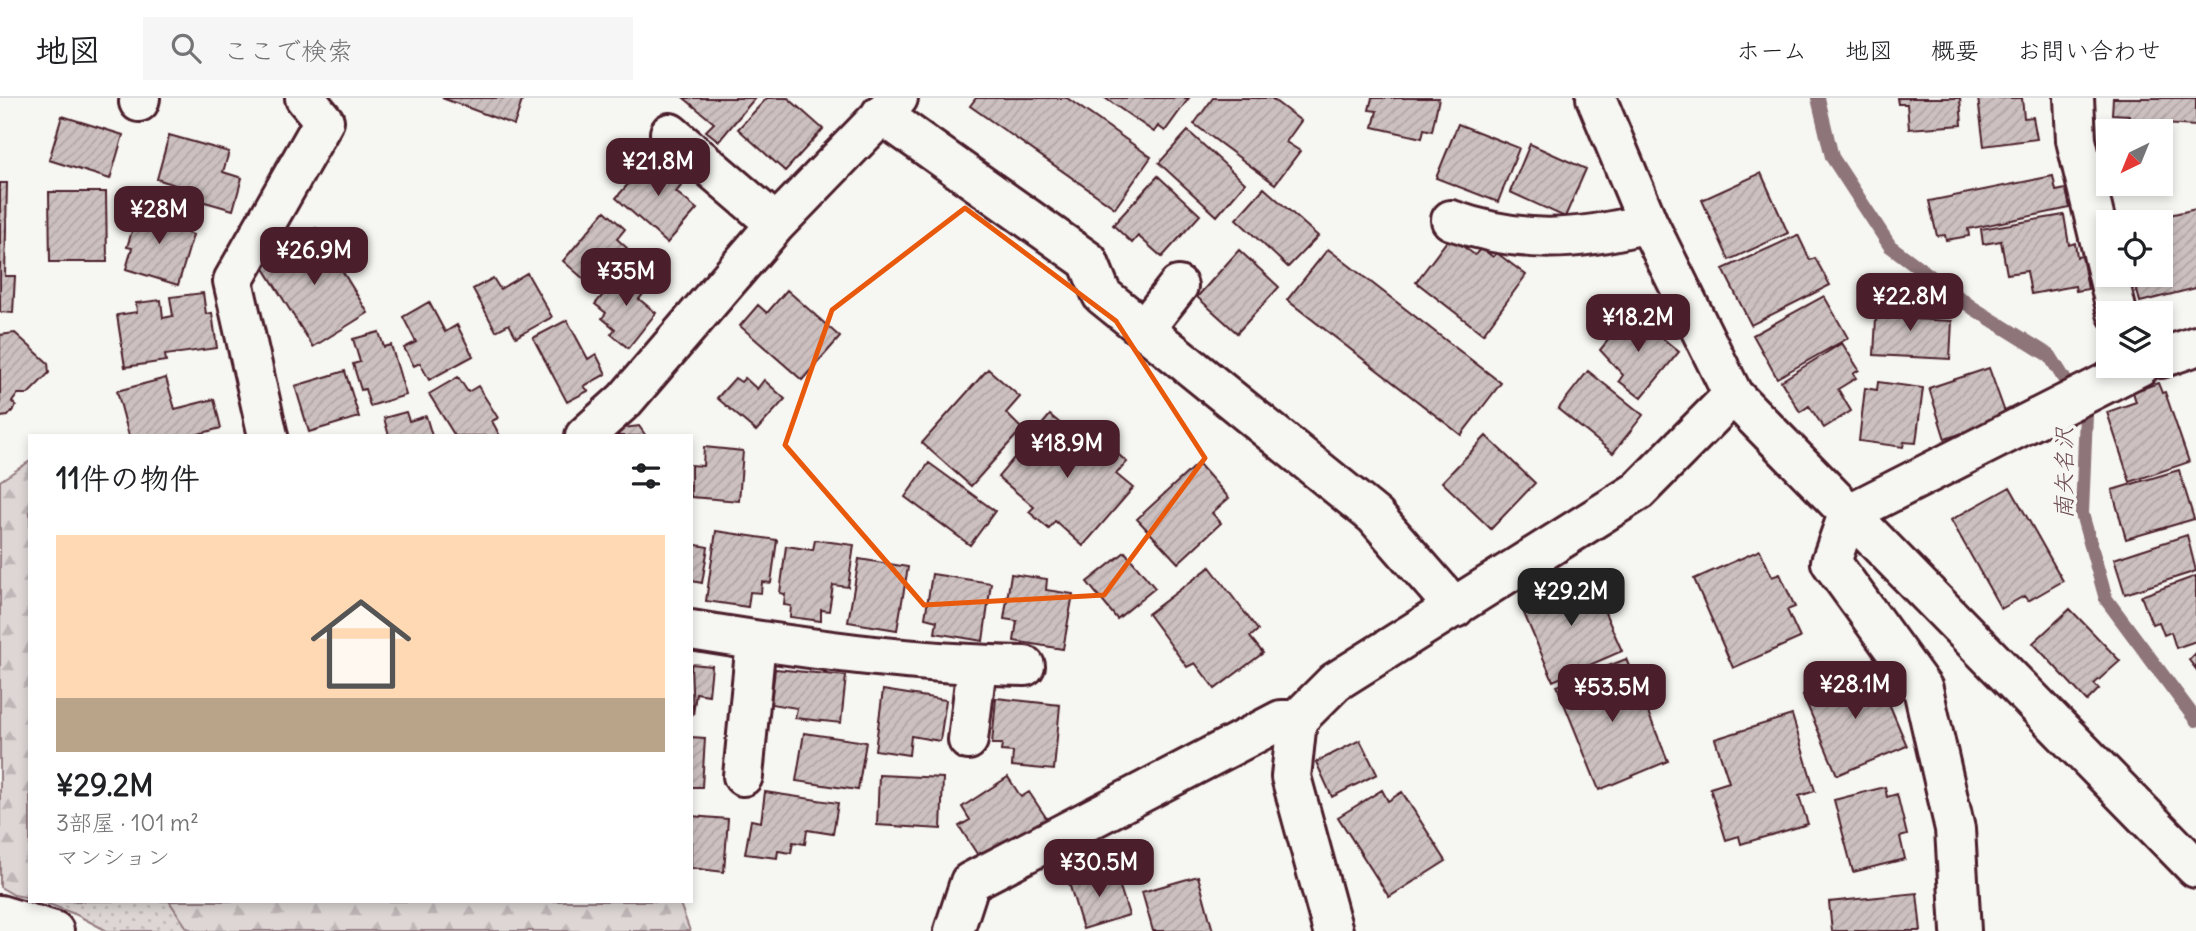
<!DOCTYPE html>
<html lang="ja">
<head>
<meta charset="utf-8">
<style>
  :root { --surface:#fff; --page:#f6f6f6; --text:#202124; --muted:#757577; --line:#e0e0e0; --accent:#4a1f2b }
  body { margin:0; font-family:Delius,"Klee One",sans-serif; background:var(--page); color:var(--text); height:100vh; display:flex; flex-direction:column; font-size:26px; white-space:nowrap }
  * { box-sizing:border-box; margin:0 }
  p { font-size:23px; color:var(--muted) }
  .icon { flex:none; width:38px; height:38px; fill:none; stroke:currentColor; stroke-width:2; stroke-linecap:round; stroke-linejoin:round }
  .map { position:relative; flex:1; overflow:hidden }
  .sheet { position:absolute; left:28px; top:336px; width:665px; height:469px; display:flex; flex-direction:column; background:var(--surface); border-radius:0px; box-shadow:0 4px 10px #0003 }
  .sheet>* { flex:none }
  .needle { width:46px; rotate:223deg }
  .buttons { position:absolute; left:2096px; top:21px; display:grid; gap:14px }
  .buttons a { display:grid; place-items:center; width:77px; height:77px; border-radius:0px; background:var(--surface); box-shadow:0 4px 10px #0003; font-size:35px }
  .price { position:absolute; translate:-50% -60px; padding:0 16px; border-radius:14px; background:var(--accent); color:#fff; font-size:23px; line-height:46px; filter:drop-shadow(0 2px 4px #0008) }
  .price::after { content:''; position:absolute; left:50%; top:42px; width:21px; height:16px; margin-left:-10px; background:inherit; clip-path:polygon(0 0,100% 0,50% 100%) }
  .price.on { background:#222; color:#fff }
  ul { padding:0; list-style:none }
  li { display:grid; align-content:center; gap:14px; height:371px; padding:0 28px }
  li span { display:grid; place-items:center; height:217px; border-radius:0px; color:#555 }
  li>.icon { margin-inline-start:auto }
  span .icon { width:126px; height:126px; fill:#fffc; stroke-width:1 }
  li b { font-size:30px }
  h2 { display:flex; justify-content:space-between; align-items:center; height:84px; padding:0 28px; font-size:30px }
  header { display:flex; align-items:center; gap:42px; box-sizing:border-box; height:98px; padding:0 35px; background:var(--surface); border-bottom:2px solid var(--line) }
  header strong { font-size:33px }
  nav { display:flex; gap:38px; margin-inline-start:auto; font-size:24px }
  .search { width:490px; height:63px; background:var(--page); display:flex; align-items:center; gap:18px; box-sizing:border-box; padding:0 24px; border-radius:0px; color:var(--muted); font-size:26px }
  .map>svg:first-child { display:block }
</style>
</head>
<body>
<header>
<strong>地図</strong>
<div class="search"><svg class="icon" aria-label="search" viewBox="0 0 24 24"><circle cx="10" cy="10" r="6"/><path d="M15 15l6 6"/></svg>ここで検索</div>
<nav><a>ホーム</a><a>地図</a><a>概要</a><a>お問い合わせ</a></nav>
</header>
<div class="map">
<svg width="2196" height="833" viewBox="0 0 2196 833">
  <defs>
    <pattern id="grass-dots" width="8" height="8" patternUnits="userSpaceOnUse" patternTransform="scale(1.75)"><rect width="8" height="8" fill="#ddd6d5"/><path d="M2 2h.1M6 6h.1" fill="none" stroke="#bfb7b7" stroke-width="1.8" stroke-linecap="round"/></pattern>
    <pattern id="forest-firs" width="22" height="20" patternUnits="userSpaceOnUse" patternTransform="scale(1.75)"><rect width="22" height="20" fill="#ddd6d5"/><path d="M5 1l3.5 6h-7zM16 11l3.5 6h-7z" fill="#bfb7b7"/></pattern>
    <pattern id="building-hatch" width="6" height="6" patternUnits="userSpaceOnUse" patternTransform="scale(1.75)"><rect width="6" height="6" fill="#ccc1c0"/><path d="M-1 1l2-2M0 6l6-6M5 7l2-2" fill="none" stroke="#b1a5a5"/></pattern>
  </defs>
  <rect width="100%" height="100%" fill="#f6f6f2"/>
  <filter id="ink" filterUnits="userSpaceOnUse"><feTurbulence type="fractalNoise" baseFrequency=".0143" numOctaves="2"/><feDisplacementMap in="SourceGraphic" scale="14" xChannelSelector="R" yChannelSelector="G"/><feConvolveMatrix kernelMatrix="1 2 1 2 8 2 1 2 1" color-interpolation-filters="sRGB"/></filter>
  <g filter="url(#ink)">
    <path fill="url(#grass-dots)" stroke="#947a80" stroke-width="2" d="M41,803H325L376,833H107L77,817Z"/>
    <path fill="url(#forest-firs)" stroke="#947a80" stroke-width="2" d="M30,363V800L14,797L0,789V383Z
      M169,803H679L690,833H195L187,830Z"/>
    <g fill="none" stroke-linecap="round" stroke-linejoin="round">
      <path stroke="#8e747a" stroke-width="14" d="M1818,0L1832,59L1890,148L1973,210L2050,258L2086,316L2082,416L2106,501L2196,622"/>
    </g>
    <path fill="url(#building-hatch)" stroke="#4a1f2b" stroke-width="2" d="M442,0H523L514,27Z
      M684,0H755L719,43L706,33L714,25Z
      M767,0H788L823,31L785,73L738,31Z
      M976,0H1067L1151,59L1115,110L970,8Z
      M1105,0H1189L1165,33L1158,28L1154,34Z
      M1213,0H1271L1301,23L1286,44L1300,53L1275,86L1194,26Z
      M1372,0H1439L1432,33L1424,31L1422,40L1373,29L1377,13L1369,12Z
      M1897,0H1960L1962,27L1909,31L1907,6H1898Z
      M1978,0H2022L2024,20L2033,19L2037,41L1984,48Z
      M2113,0H2196V28L2128,24L2129,17L2112,16Z
      M62,18L123,37L110,81L49,62Z
      M1458,26L1519,50L1498,104L1436,80Z
      M1188,33L1245,85L1217,118L1159,65Z
      M169,37L229,54L223,74L242,80L233,112L173,95L175,87L157,81Z
      M1530,46L1586,71L1565,119L1510,94Z
      M656,54L686,82L676,94L697,111L667,145L616,100Z
      M1761,75L1788,135L1729,162L1702,102Z
      M1158,78L1200,117L1162,159L1138,138L1132,145L1113,127Z
      M2053,78L2056,93L2066,91L2070,110L1968,131L1969,138L1946,142L1945,137L1937,138L1929,103Z
      M0,85H7L5,178H15L13,215L0,214Z
      M1264,90L1318,138L1288,169L1236,121Z
      M49,94H106L107,164H50Z
      M140,108L191,124L187,135L193,137L178,187L126,171L132,150L127,149Z
      M2196,111V190L2140,204L2133,177H2161V124H2138Z
      M605,113L625,131L617,141L627,150L593,189L563,163Z
      M2064,117L2069,147L2075,145L2077,159L2082,158L2088,191L2076,193L2075,188L2031,196L2027,173L2007,176L2001,143L1983,146L1981,131Z
      M316,130L368,215L313,249L260,164Z
      M1798,137L1810,162L1815,160L1830,187L1751,227L1723,171Z
      M1450,139L1475,157L1481,150L1493,159L1497,155L1526,177L1483,236L1416,184Z
      M1328,151L1501,285L1461,337L1287,202Z
      M1239,152L1279,189L1237,235L1197,199Z
      M625,171L648,190L639,201L656,215L628,250L611,236L615,231L602,220L606,215L595,206Z
      M527,175L552,219L516,239L509,226L496,233L473,191L493,180L500,191Z
      M787,192L840,239L802,282L740,228L758,207L767,215Z
      M203,195L206,216L212,215L217,250L165,257L166,263L125,269L117,217L137,214L136,205L161,202L163,220L173,218L170,199Z
      M1824,198L1848,240L1777,280L1753,237Z
      M1877,202L1914,203L1913,221L1952,223L1950,261L1874,257Z
      M429,204L445,234L457,227L473,258L429,282L420,265L414,268L404,250L416,244L403,219Z
      M1631,214L1679,254L1641,300L1619,283L1623,277L1600,252Z
      M567,222L588,261L596,256L606,276L584,288L588,293L567,304L533,240Z
      M379,234L384,249L391,247L406,297L370,308L365,291L361,292L353,266L360,264L353,241Z
      M15,235L48,265L49,275L28,296H18L12,304L16,308L8,318L0,319V237Z
      M1842,245L1859,272L1853,276L1856,280L1838,291L1851,313L1824,330L1809,308L1800,314L1781,283Z
      M1989,270L2007,320L1945,341L1929,290Z
      M988,271L1020,299L1006,315L1022,331L971,388L922,345Z
      M345,273L359,319L309,334L295,288Z
      M1588,273L1643,317L1613,355L1558,311Z
      M458,279L468,294L478,288L498,320L492,323L500,338H455L429,296Z
      M166,280L175,311L214,301L221,330L191,338H129L117,293Z
      M735,280L741,284L745,280L757,291L764,282L785,301L756,333L717,300Z
      M1878,284L1923,290L1916,345L1904,344L1903,349L1859,343L1865,290L1877,292Z
      M2158,285L2162,295L2165,294L2189,364L2130,384L2107,314L2136,304L2133,294Z
      M406,314L409,323L426,318L432,338H389L384,320Z
      M1050,317L1096,355L1105,345L1127,364L1116,376L1133,390L1083,448L1055,423L1049,431L1029,414L1034,409L998,379Z
      M639,328L646,338H613L624,330Z
      M1486,338L1535,385L1491,431L1442,384Z
      M704,349L743,353L739,403L691,399V367L703,368Z
      M929,365L995,413L970,447L905,399Z
      M1198,365L1229,400L1212,415L1221,425L1178,465L1137,421Z
      M2179,372L2194,421L2126,441L2112,392Z
      M2010,389L2063,483L2028,503L2024,498L2001,511L1951,422Z
      M716,433L777,442L771,485L762,484L761,495L750,494L748,509L706,503Z
      M2187,437L2196,473L2125,496L2114,461Z
      M815,442L854,447L848,489L833,487L829,513L821,512V523L790,519L791,508L784,507L785,496L780,495L786,448L813,452Z
      M691,446L708,449L702,485L692,483L691,491Z
      M1760,452L1772,479L1780,476L1795,509L1787,512L1800,540L1733,570L1694,481Z
      M1125,454L1155,490L1117,521L1087,484Z
      M859,461L908,469L897,532L848,524Z
      M1210,469L1258,532L1250,539L1263,555L1215,591L1195,565L1187,569L1148,516Z
      M932,476L991,485L983,543L935,535L937,523L925,520Z
      M1011,476L1047,481L1046,492L1073,496L1063,551L1014,543L1017,523L1004,521Z
      M1588,476L1622,553L1553,583L1520,506Z
      M2196,478V543L2176,550L2171,534L2164,537L2159,524L2152,526L2141,498Z
      M2070,511L2120,563L2094,586L2099,591L2087,603L2033,545Z
      M2196,555V571L2189,562Z
      M1626,561L1668,663L1599,692L1557,588Z
      M691,566L712,568L709,597L696,595L693,617Z
      M1874,570L1907,648L1837,677L1803,597Z
      M775,571L846,578L841,625L795,620L797,610L771,606Z
      M883,592L946,602L940,643L911,638L909,657L875,652Z
      M996,600L1060,607L1054,672L1012,668L1013,654L1001,653L1002,646H992Z
      M1792,617L1815,693L1799,698L1808,726L1741,746L1739,738L1726,742L1710,690L1729,684L1715,641Z
      M804,635L866,644L858,692L796,683Z
      M691,639L705,640L702,689H691Z
      M1360,642L1377,676L1332,699L1316,664Z
      M879,677L943,680L941,731L877,727Z
      M1008,679L1021,699L1029,694L1047,721L981,762L959,728L970,722L962,709Z
      M1885,689L1887,699L1897,696L1907,737L1900,739L1905,761L1853,774L1834,702Z
      M1382,692L1388,703L1402,694L1446,763L1389,799L1338,719Z
      M765,694L838,705L833,736L807,732L805,746L793,744L791,755L778,753L777,760L745,756L751,722L761,724Z
      M691,718L728,721L724,774L691,770Z
      M1114,770L1129,817L1083,831L1069,785Z
      M1198,778L1213,833H1153L1142,794Z
      M1917,795L1921,833H1832L1829,804Z"/>
    <g fill="none" stroke-linecap="round" stroke-linejoin="round">
      <defs>
        <path id="minor" d="M1596,0L1648,125L1733,297L2196,770
          M2074,0L2076,42L2117,215
          M139,4L140,0
          M881,16L1088,163L1102,197L1375,418L1455,510
          M670,35L776,126
          M1451,122C1521,147 1577,143 1648,125
          M1145,230L1178,188
          M2161,260L2196,248
          M268,338L233,183L324,23L305,0
          M585,338L625,302L776,126L898,0
          M691,532C800,550 914,566 1025,568
          M968,642L977,567
          M743,678L756,543
          M0,817L54,833
          M954,833L970,784L1281,622H1297
          M1333,833L1291,679L1297,622L1335,584L1638,393L1733,297
          M1961,833L1955,731L1923,591L1831,464L1848,416L2140,268"/>
      </defs>
      <use href="#minor" stroke="#4a1f2b" stroke-width="44"/>
      <use href="#minor" stroke="#f6f6f2" stroke-width="38"/>
    </g>
  </g>
  <path fill="none" stroke="#e8590c" stroke-width="5" stroke-linejoin="round" d="M965,110L1116,223L1205,360L1104,497L924,507L785,347L832,212Z"/>
  <g text-anchor="middle" stroke-width="7" stroke-linejoin="round" paint-order="stroke">
    <g font-size="23" font-style="italic" fill="#6c4a52" stroke="#f6f6f2">
      <text transform="translate(2064 375) rotate(-90)" y="8">南矢名沢</text>
    </g>
  </g>
</svg>
<div class="buttons">
<a><svg class="needle" viewBox="-14 -14 28 28"><path d="M0-13l5 13h-10z" fill="#e53935"/><path d="M0 13l5-13h-10z" fill="#757577"/></svg></a>
<a><svg class="icon" aria-label="locate" viewBox="0 0 24 24"><circle cx="12" cy="12" r="6"/><path d="M12 2v4M12 18v4M2 12h4M18 12h4"/></svg></a>
<a><svg class="icon" aria-label="layers" viewBox="0 0 24 24"><path d="M12 4l9 5-9 5-9-5zM3 14l9 5 9-5"/></svg></a>
</div>
<b class="price" style="left:658px;top:100px">¥21.8M</b>
<b class="price" style="left:159px;top:148px">¥28M</b>
<b class="price" style="left:314px;top:189px">¥26.9M</b>
<b class="price" style="left:626px;top:210px">¥35M</b>
<b class="price" style="left:1910px;top:235px">¥22.8M</b>
<b class="price" style="left:1638px;top:256px">¥18.2M</b>
<b class="price" style="left:1067px;top:382px">¥18.9M</b>
<b class="price on" style="left:1571px;top:530px">¥29.2M</b>
<b class="price" style="left:1855px;top:623px">¥28.1M</b>
<b class="price" style="left:1612px;top:626px">¥53.5M</b>
<b class="price" style="left:1099px;top:801px">¥30.5M</b>
<section class="sheet">
<h2>11件の物件<svg class="icon" aria-label="filters" viewBox="0 0 24 24"><path d="M4 7h16M4 17h16"/><circle cx="9" cy="7" r="2"/><circle cx="15" cy="17" r="2"/></svg></h2>
<ul>
<li><span style="background:linear-gradient(#ffd9b3 75%,#b9a48a 0)"><svg class="icon" aria-label="home" viewBox="0 0 24 24"><path d="M3 11l9-7 9 7M6 9v11h12V9"/></svg></span><div><b>¥29.2M</b><p>3部屋 · 101 m²</p><p>マンション</p></div></li>
</ul>
</section>
</div>
</body>
</html>
